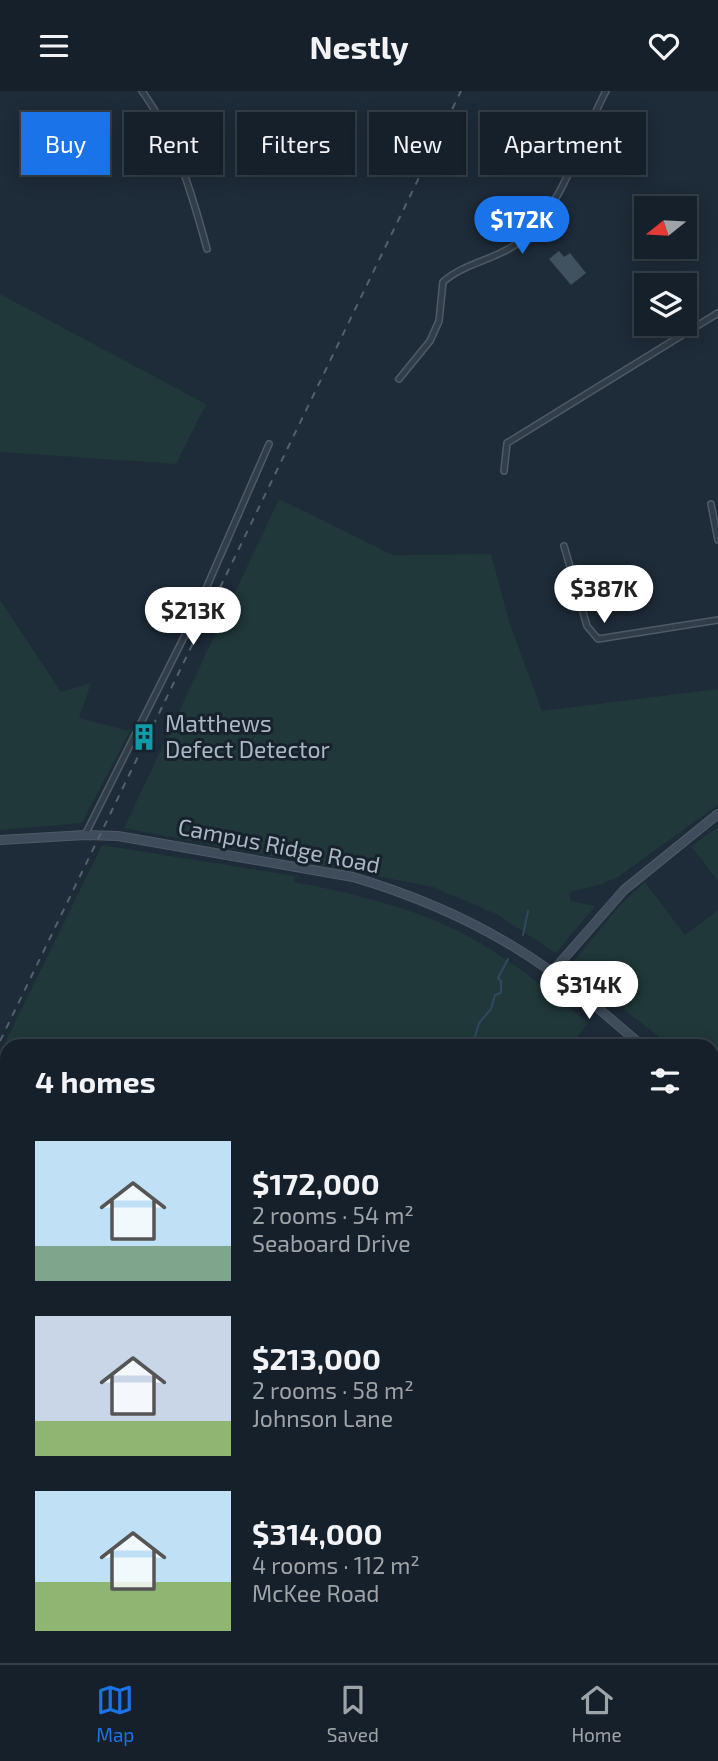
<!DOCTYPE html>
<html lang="en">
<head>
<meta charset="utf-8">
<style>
  :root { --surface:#16202a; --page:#1f2832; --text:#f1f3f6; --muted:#9ea3a8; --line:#353e47; --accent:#1a73e8 }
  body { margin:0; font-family:"Exo 2",sans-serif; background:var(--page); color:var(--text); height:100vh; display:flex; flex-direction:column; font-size:26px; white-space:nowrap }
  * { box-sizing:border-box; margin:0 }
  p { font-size:23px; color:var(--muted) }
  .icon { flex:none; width:38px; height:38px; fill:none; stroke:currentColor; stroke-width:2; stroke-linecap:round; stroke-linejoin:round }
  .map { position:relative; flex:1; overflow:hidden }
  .drawer { position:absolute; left:0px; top:948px; width:719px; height:625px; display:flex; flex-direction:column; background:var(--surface); border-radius:21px 21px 0 0; box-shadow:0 4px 18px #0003,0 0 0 2px var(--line) }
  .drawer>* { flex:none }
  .top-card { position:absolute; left:21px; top:21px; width:677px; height:63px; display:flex; gap:14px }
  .needle { width:46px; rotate:252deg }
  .fabs { position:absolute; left:634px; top:105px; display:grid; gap:14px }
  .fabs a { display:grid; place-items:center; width:63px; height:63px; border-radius:0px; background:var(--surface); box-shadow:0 4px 18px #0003,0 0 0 2px var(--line); font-size:35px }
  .price { position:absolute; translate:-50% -60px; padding:0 16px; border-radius:24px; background:#fff; color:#222; font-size:23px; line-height:46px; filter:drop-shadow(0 2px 4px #0008) }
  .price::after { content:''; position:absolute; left:50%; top:42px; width:21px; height:16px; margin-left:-10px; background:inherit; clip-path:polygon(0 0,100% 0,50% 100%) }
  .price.active { background:var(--accent); color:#fff }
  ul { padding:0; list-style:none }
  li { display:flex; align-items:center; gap:21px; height:175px; padding:0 35px }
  li span { display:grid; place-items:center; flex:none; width:196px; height:140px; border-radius:0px; color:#555 }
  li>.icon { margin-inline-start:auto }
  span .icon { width:84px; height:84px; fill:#fffc; stroke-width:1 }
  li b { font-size:30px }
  h2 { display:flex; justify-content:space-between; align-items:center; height:84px; padding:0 35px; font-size:30px }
  .pill { padding:0 24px; border-radius:0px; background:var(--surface); box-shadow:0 4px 18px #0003,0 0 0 2px var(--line); font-size:24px; line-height:63px }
  .pill.active { background:var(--accent); color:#fff }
  header { display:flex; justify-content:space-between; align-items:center; height:91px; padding:0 35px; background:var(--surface); font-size:32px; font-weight:700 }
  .tab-bar { display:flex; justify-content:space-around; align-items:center; height:98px; border-top:2px solid var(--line); background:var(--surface); font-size:19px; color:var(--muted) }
  .tab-bar a { display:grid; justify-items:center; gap:4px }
  .tab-bar .active { color:var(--accent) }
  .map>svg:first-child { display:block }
</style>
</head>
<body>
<header><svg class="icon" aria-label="menu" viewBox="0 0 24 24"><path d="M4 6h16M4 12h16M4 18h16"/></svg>Nestly<svg class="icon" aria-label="heart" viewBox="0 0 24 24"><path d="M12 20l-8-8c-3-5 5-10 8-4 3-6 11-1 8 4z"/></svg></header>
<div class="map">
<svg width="718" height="1572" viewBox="0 0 718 1572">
  <rect width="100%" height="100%" fill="#1e2b38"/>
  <path fill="#203839" d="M0,203L206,313L176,373L0,361Z
    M279,408L393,464L491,463L509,530L542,620L718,598V714L618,786L602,793L570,801V810L595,815L556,862L496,823L433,796L124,737Z
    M0,509L61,601L91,592L79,627L130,640L82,732L0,739Z
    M718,736V790L691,755Z
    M102,754L295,785L294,791C362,804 431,820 490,858C525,880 556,906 588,932L569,956H7V1566H547L542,1572H0V962Z
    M645,791L685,844L718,819V992L712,988V956L671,955L569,876L620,814Z
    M712,1033L718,1038V1215L712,1216Z
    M718,1424V1572H602L607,1566H712V1431Z"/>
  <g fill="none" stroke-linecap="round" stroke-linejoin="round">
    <path stroke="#2f4961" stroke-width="2" d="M523,844L528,820
      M472,956L479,932L491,918L495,904L501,902V890L498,887L508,868
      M0,1347L7,1355
      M144,1566L145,1572"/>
  </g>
  <path fill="#405160" d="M559,160L564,166L570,162L586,182L571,194L549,168Z"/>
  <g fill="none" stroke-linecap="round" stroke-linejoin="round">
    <defs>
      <path id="street" d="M142,0C176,47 192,103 207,158
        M399,288L430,250L439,230L443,191C464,172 495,169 518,152C565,115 579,50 606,0
        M504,380L507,352L718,222
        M711,413L718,449
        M564,455L587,535L598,548L718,529
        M85,744L191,532L269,353"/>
      <path id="secondary" d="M0,749L85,744L118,745L353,786C424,807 491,837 552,881C584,903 613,931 644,956
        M552,881L624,799L718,723
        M712,1010L718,1015
        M712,1416L718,1409
        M590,1572L595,1566"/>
    </defs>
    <use href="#street" stroke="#4f5a66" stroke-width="8"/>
    <use href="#secondary" stroke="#4f5a66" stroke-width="10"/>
    <use href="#street" stroke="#313d48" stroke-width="5"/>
    <use href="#secondary" stroke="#3f4c5b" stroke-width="8"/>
    <path stroke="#536170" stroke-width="2" stroke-dasharray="7 7" stroke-linecap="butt" d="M0,950L461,0"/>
  </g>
  <defs>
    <symbol id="building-bare" viewBox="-9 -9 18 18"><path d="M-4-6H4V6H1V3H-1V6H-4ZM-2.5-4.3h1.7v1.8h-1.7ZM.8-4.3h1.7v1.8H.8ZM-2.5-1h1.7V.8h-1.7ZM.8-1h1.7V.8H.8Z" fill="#0f9aa8" stroke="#17222c" stroke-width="2.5" paint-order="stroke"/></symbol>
  </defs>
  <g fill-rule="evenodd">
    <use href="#building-bare" x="125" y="627" width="38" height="38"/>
  </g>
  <g text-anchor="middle" stroke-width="6" stroke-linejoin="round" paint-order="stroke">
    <g font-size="23" fill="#abb7c5" stroke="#17222c" text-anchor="start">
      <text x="165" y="641">Matthews<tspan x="165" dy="26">Defect Detector</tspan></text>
    </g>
    <g font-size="23" fill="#abb7c5" stroke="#17222c">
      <text transform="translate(279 755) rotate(11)" y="8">Campus Ridge Road</text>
    </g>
  </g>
</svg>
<div class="fabs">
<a><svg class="needle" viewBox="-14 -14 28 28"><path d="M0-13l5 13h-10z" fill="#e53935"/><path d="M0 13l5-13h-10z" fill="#9ea3a8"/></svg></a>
<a><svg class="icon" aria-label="layers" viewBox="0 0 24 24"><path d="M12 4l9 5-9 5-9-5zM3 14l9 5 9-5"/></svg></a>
</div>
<b class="price active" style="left:522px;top:165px">$172K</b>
<b class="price" style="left:604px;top:534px">$387K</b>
<b class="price" style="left:193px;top:556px">$213K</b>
<b class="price" style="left:589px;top:930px">$314K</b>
<div class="top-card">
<a class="pill active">Buy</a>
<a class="pill">Rent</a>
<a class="pill">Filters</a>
<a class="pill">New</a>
<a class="pill">Apartment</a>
</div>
<section class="drawer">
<h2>4 homes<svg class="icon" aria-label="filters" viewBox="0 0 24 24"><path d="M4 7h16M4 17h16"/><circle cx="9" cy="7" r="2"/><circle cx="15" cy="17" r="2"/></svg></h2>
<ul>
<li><span style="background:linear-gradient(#bfe0f5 75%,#7fa58c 0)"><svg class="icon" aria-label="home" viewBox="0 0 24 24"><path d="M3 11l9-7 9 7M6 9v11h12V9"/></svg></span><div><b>$172,000</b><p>2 rooms · 54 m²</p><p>Seaboard Drive</p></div></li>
<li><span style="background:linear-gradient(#c9d6e8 75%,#8fb573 0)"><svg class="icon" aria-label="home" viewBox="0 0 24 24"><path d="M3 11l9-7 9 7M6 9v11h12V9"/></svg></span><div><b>$213,000</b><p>2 rooms · 58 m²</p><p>Johnson Lane</p></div></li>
<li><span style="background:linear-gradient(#bfe0f5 65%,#8fb573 0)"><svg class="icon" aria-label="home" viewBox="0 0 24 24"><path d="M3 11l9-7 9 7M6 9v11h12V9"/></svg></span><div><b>$314,000</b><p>4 rooms · 112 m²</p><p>McKee Road</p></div></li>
</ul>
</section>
</div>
<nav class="tab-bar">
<a class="active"><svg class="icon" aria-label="map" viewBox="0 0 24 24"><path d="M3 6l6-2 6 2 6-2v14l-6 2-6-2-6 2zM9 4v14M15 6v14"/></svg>Map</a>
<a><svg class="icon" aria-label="saved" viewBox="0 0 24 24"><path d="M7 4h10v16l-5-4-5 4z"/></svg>Saved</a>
<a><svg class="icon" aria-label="home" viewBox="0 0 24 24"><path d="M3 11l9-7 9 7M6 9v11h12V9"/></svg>Home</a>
</nav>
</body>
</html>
